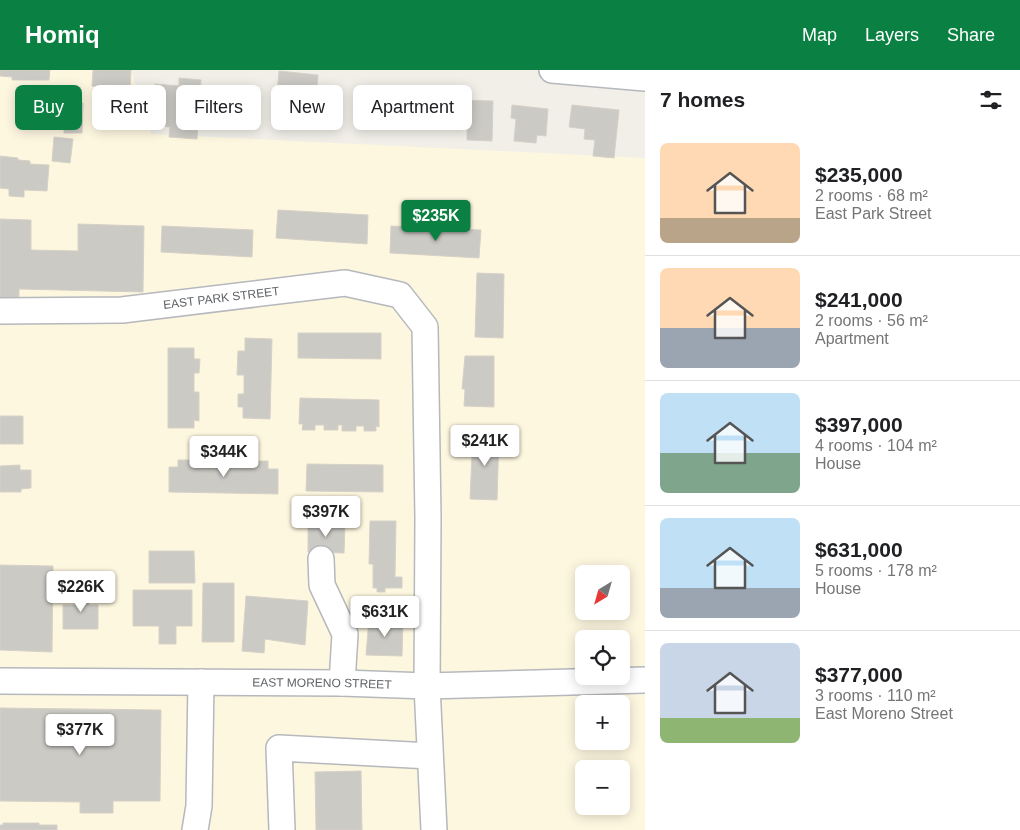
<!DOCTYPE html>
<html lang="en">
<head>
<meta charset="utf-8">
<style>
  :root { --surface:#fff; --page:#f6f6f6; --text:#202124; --muted:#757577; --line:#e0e0e0; --accent:#0b8043 }
  body { margin:0; font-family:Arial,sans-serif; background:var(--page); color:var(--text); height:100vh; display:flex; flex-direction:column; font-size:19px; white-space:nowrap }
  * { box-sizing:border-box; margin:0 }
  p { font-size:16px; color:var(--muted) }
  .icon { flex:none; width:28px; height:28px; fill:none; stroke:currentColor; stroke-width:2; stroke-linecap:round; stroke-linejoin:round }
  .map { position:relative; flex:1; overflow:hidden }
  .details { display:flex; flex-direction:column; background:var(--surface); width:375px }
  .details>* { flex:none }
  .hud { position:absolute; left:15px; top:15px; width:475px; height:45px; display:flex; gap:10px }
  .needle { width:32px; rotate:217deg }
  .fabs { position:absolute; left:575px; top:495px; display:grid; gap:10px }
  .fabs a { display:grid; place-items:center; width:55px; height:55px; border-radius:8px; background:var(--surface); box-shadow:0 2px 12px #0003; font-size:25px }
  .price { position:absolute; translate:-50% -42px; padding:0 11px; border-radius:5px; background:#fff; color:#222; font-size:16px; line-height:32px; filter:drop-shadow(0 1px 2px #0008) }
  .price::after { content:''; position:absolute; left:50%; top:30px; width:15px; height:11px; margin-left:-8px; background:inherit; clip-path:polygon(0 0,100% 0,50% 100%) }
  .price.current { background:var(--accent); color:#fff }
  ul { padding:0; list-style:none }
  li { display:flex; align-items:center; gap:15px; height:125px; padding:0 15px }
  li+li { border-top:1px solid var(--line) }
  li span { display:grid; place-items:center; flex:none; width:140px; height:100px; border-radius:8px; color:#555 }
  li>.icon { margin-inline-start:auto }
  span .icon { width:60px; height:60px; fill:#fffc; stroke-width:1 }
  li b { font-size:21px }
  h2 { display:flex; justify-content:space-between; align-items:center; height:60px; padding:0 15px; font-size:21px }
  .tag { padding:0 18px; border-radius:8px; background:var(--surface); box-shadow:0 2px 12px #0003; font-size:18px; line-height:45px }
  .tag.current { background:var(--accent); color:#fff }
  header { display:flex; align-items:center; gap:30px; box-sizing:border-box; height:70px; padding:0 25px; background:var(--accent); color:#fff }
  header strong { font-size:24px }
  nav { display:flex; gap:28px; margin-inline-start:auto; font-size:18px }
  main { display:flex; flex:1; min-height:0 }
  .map>svg:first-child { display:block }
</style>
</head>
<body>
<header>
<strong>Homiq</strong>
<nav><a>Map</a><a>Layers</a><a>Share</a></nav>
</header>
<main>
<div class="map">
<svg width="645" height="760" viewBox="0 0 645 760">
  <rect width="100%" height="100%" fill="#f1efe8"/>
  <path fill="#fef7e0" fill-rule="evenodd" d="M0,0H131L151,64L645,88V760H0ZM584,504H621V541H584ZM584,569H621V606H584ZM584,634H621V671H584ZM584,699H621V736H584Z"/>
  <path fill="#cccac5" stroke="#d6d1c6" d="M0,0H50L49,10H12V7L0,6Z
    M93,0H131L130,20L92,16Z
    M279,1L318,5L315,38L276,34Z
    M179,8L201,10L197,69L169,67L170,57L152,55L155,14L179,16Z
    M108,21L130,25L126,53L104,50Z
    M362,25L414,31L412,54L360,48Z
    M458,30L493,31L492,71L467,70V57H457Z
    M50,31L83,33L82,63H64V56L49,55Z
    M512,35L548,39L546,66L537,65L536,73L514,71L516,49L511,48Z
    M572,35L619,40L614,88L593,86L595,70L584,69L585,59L569,57Z
    M54,67L73,69L70,93L52,91Z
    M0,86L18,88V90L30,91V94L49,95L47,121L24,120V127L9,126V119L0,118Z
    M278,140L368,145L367,174L276,168Z
    M0,149L31,150V180L78,181V154L144,156L143,222L19,219V231H0Z
    M162,156L253,160L252,187L161,182Z
    M391,156L481,160L479,188L390,183Z
    M477,203L504,204L503,268L475,267Z
    M298,263H381V289L298,288Z
    M245,268L272,269L270,349L243,348V337H238V324H244V305H237L238,281H245Z
    M168,278H194V289H200L199,303H194V322H199V351L194,350V358H168Z
    M465,286H494V337L464,336L465,319H462Z
    M300,328L379,330V357L376,356V361H364V356H356V361H342V355H338V360H324V355H315V360H302L303,354H299Z
    M0,346H23V374H0Z
    M473,364L499,365L497,430L470,429Z
    M178,390H192L191,397L211,398V391H237V398H254L255,391H268V399H278V424L169,422V397H178Z
    M307,394L383,395V422L306,421Z
    M20,395V400H31V418L21,419V422H0V396Z
    M370,451H396L395,507H402V518H385V522H377V518H373V494H369Z
    M308,453L345,454L344,483L308,482Z
    M149,481H194L195,513H149Z
    M0,495L53,496L52,582L0,580Z
    M203,513H234V572H202Z
    M133,520H192V556H176V574H159V556H133Z
    M75,521H89V535H98V559H63V535H75Z
    M246,526L308,531L305,575L265,569L264,583L242,581Z
    M369,549L403,550L402,586L366,585Z
    M0,638L161,640L160,731H113V743H80V732L0,731Z
    M361,701L362,760H316L315,702Z
    M3,753H39V755H57V760H0V755H3Z"/>
  <g fill="none" stroke-linecap="round" stroke-linejoin="round">
    <defs>
      <g id="minor">
        <path d="M552,0L645,8"/>
        <path id="s1" d="M0,241L122,240L345,213L400,225L425,257L428,448L427,616L434,760"/>
        <path d="M321,489L322,515L345,564L342,613"/>
        <path id="s2" d="M0,611L342,613L427,616L645,610"/>
        <path d="M195,760L199,736L201,612"/>
        <path d="M282,760L279,678L430,686"/>
      </g>
    </defs>
    <use href="#minor" stroke="#b5b8bc" stroke-width="28"/>
    <use href="#minor" stroke="#fff" stroke-width="25"/>
  </g>
  <g text-anchor="middle" stroke-width="4" stroke-linejoin="round" paint-order="stroke">
    <g font-size="12" fill="#5f6368" stroke="#fff">
      <text dy="4" stroke="none"><textPath href="#s1" startOffset="222">EAST PARK STREET</textPath></text>
      <text dy="4" stroke="none"><textPath href="#s2" startOffset="322">EAST MORENO STREET</textPath></text>
    </g>
  </g>
</svg>
<div class="fabs">
<a><svg class="needle" viewBox="-14 -14 28 28"><path d="M0-13l5 13h-10z" fill="#e53935"/><path d="M0 13l5-13h-10z" fill="#757577"/></svg></a>
<a><svg class="icon" aria-label="locate" viewBox="0 0 24 24"><circle cx="12" cy="12" r="6"/><path d="M12 2v4M12 18v4M2 12h4M18 12h4"/></svg></a>
<a>+</a>
<a>−</a>
</div>
<b class="price current" style="left:436px;top:172px">$235K</b>
<b class="price" style="left:485px;top:397px">$241K</b>
<b class="price" style="left:224px;top:408px">$344K</b>
<b class="price" style="left:326px;top:468px">$397K</b>
<b class="price" style="left:81px;top:543px">$226K</b>
<b class="price" style="left:385px;top:568px">$631K</b>
<b class="price" style="left:80px;top:686px">$377K</b>
<div class="hud">
<a class="tag current">Buy</a>
<a class="tag">Rent</a>
<a class="tag">Filters</a>
<a class="tag">New</a>
<a class="tag">Apartment</a>
</div>
</div>
<section class="details">
<h2>7 homes<svg class="icon" aria-label="filters" viewBox="0 0 24 24"><path d="M4 7h16M4 17h16"/><circle cx="9" cy="7" r="2"/><circle cx="15" cy="17" r="2"/></svg></h2>
<ul>
<li><span style="background:linear-gradient(#ffd9b3 75%,#b9a48a 0)"><svg class="icon" aria-label="home" viewBox="0 0 24 24"><path d="M3 11l9-7 9 7M6 9v11h12V9"/></svg></span><div><b>$235,000</b><p>2 rooms · 68 m²</p><p>East Park Street</p></div></li>
<li><span style="background:linear-gradient(#ffd9b3 60%,#9aa5b1 0)"><svg class="icon" aria-label="home" viewBox="0 0 24 24"><path d="M3 11l9-7 9 7M6 9v11h12V9"/></svg></span><div><b>$241,000</b><p>2 rooms · 56 m²</p><p>Apartment</p></div></li>
<li><span style="background:linear-gradient(#bfe0f5 60%,#7fa58c 0)"><svg class="icon" aria-label="home" viewBox="0 0 24 24"><path d="M3 11l9-7 9 7M6 9v11h12V9"/></svg></span><div><b>$397,000</b><p>4 rooms · 104 m²</p><p>House</p></div></li>
<li><span style="background:linear-gradient(#bfe0f5 70%,#9aa5b1 0)"><svg class="icon" aria-label="home" viewBox="0 0 24 24"><path d="M3 11l9-7 9 7M6 9v11h12V9"/></svg></span><div><b>$631,000</b><p>5 rooms · 178 m²</p><p>House</p></div></li>
<li><span style="background:linear-gradient(#c9d6e8 75%,#8fb573 0)"><svg class="icon" aria-label="home" viewBox="0 0 24 24"><path d="M3 11l9-7 9 7M6 9v11h12V9"/></svg></span><div><b>$377,000</b><p>3 rooms · 110 m²</p><p>East Moreno Street</p></div></li>
</ul>
</section>
</main>
</body>
</html>
